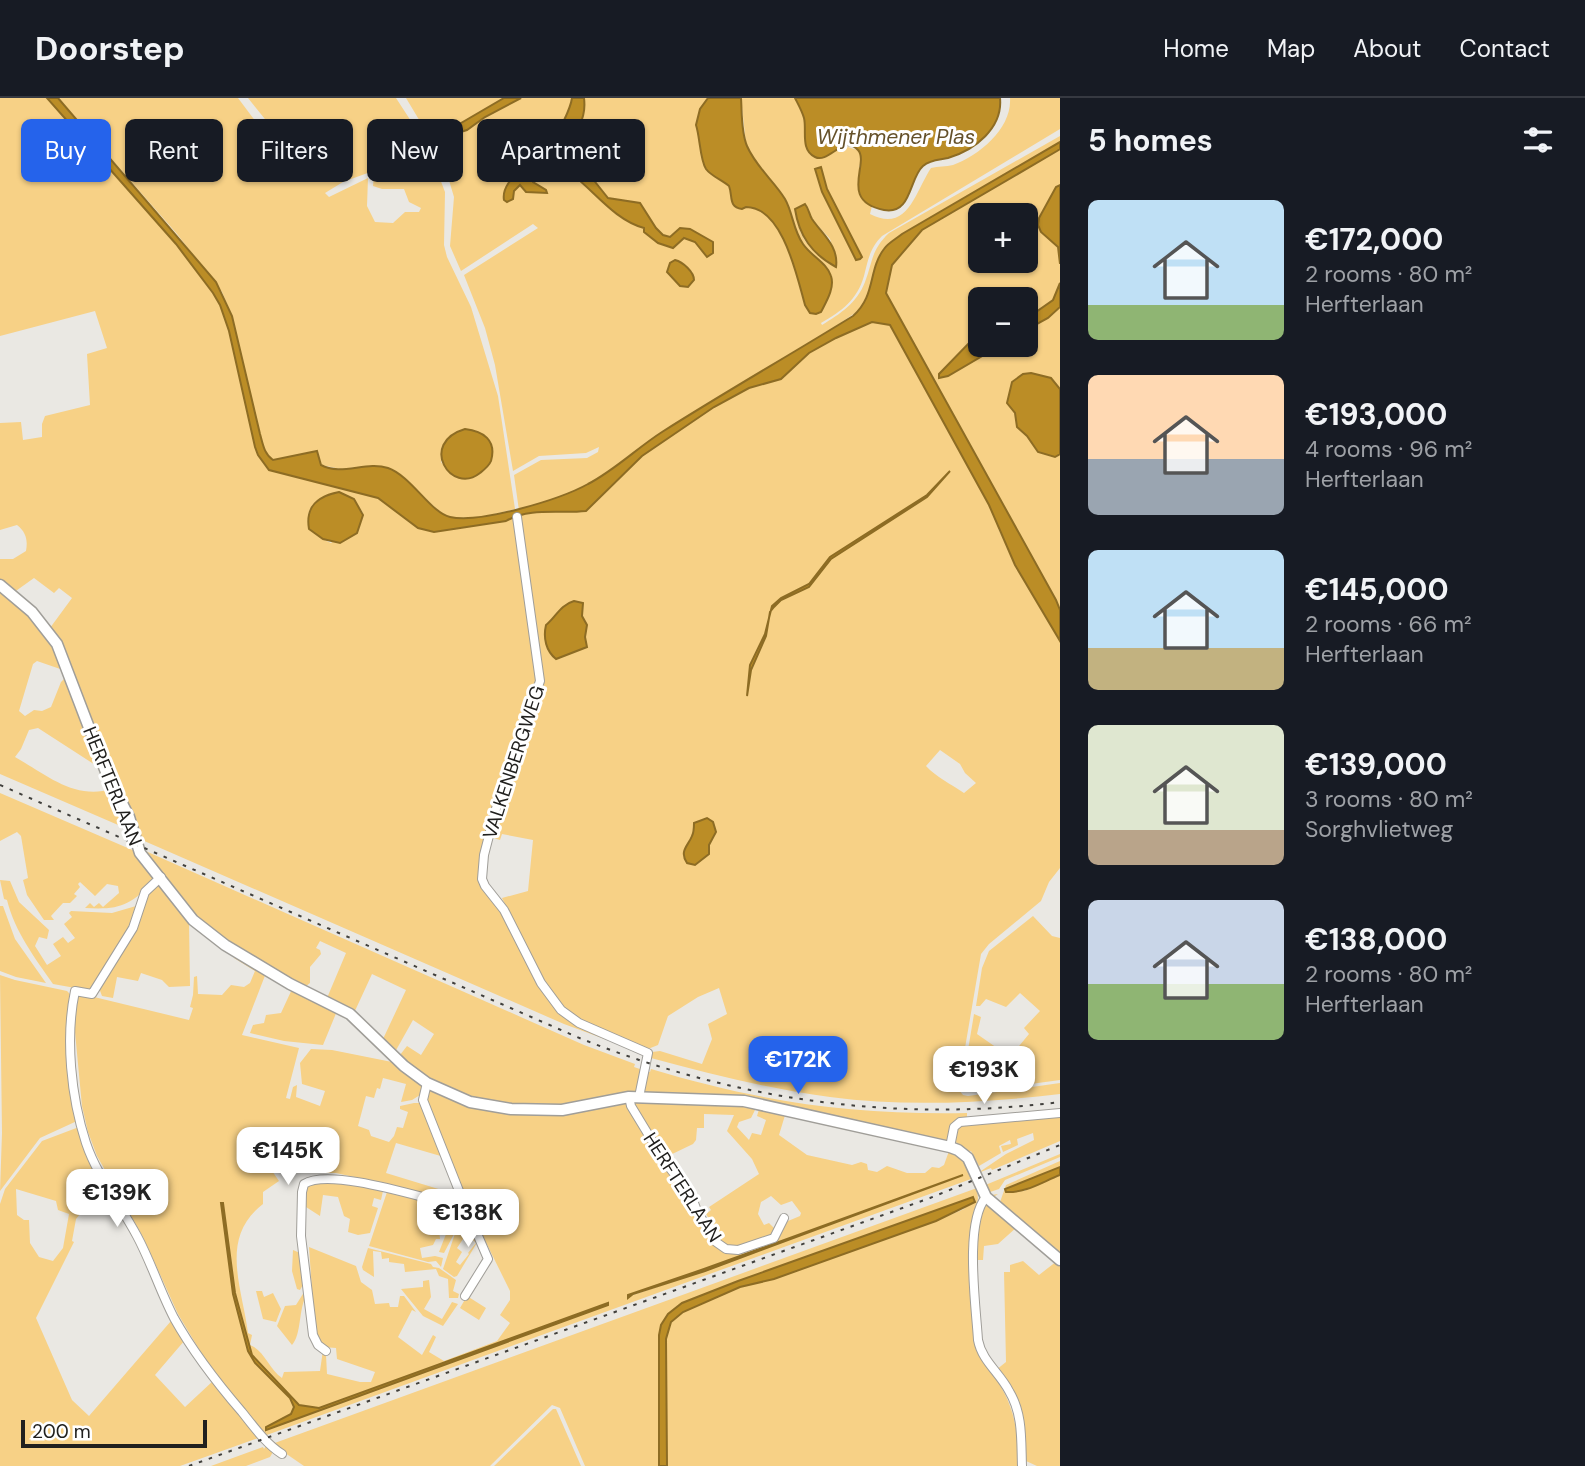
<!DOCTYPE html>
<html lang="en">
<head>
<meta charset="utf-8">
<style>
  :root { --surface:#171b24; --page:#242831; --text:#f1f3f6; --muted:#9ea1a6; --line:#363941; --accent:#2563eb }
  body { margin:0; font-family:"DM Sans",sans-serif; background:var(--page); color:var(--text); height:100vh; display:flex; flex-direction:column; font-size:26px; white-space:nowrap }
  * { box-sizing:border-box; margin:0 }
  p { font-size:23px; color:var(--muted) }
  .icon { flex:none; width:38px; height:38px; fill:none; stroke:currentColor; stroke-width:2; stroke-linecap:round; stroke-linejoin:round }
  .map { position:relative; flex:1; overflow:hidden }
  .side { display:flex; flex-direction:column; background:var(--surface); width:525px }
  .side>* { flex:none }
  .guide { position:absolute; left:21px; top:21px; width:665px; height:63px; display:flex; gap:14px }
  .controls { position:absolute; left:968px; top:105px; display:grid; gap:14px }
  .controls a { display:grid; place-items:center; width:70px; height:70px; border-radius:10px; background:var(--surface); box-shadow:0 2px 5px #0004; font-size:35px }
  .scale { position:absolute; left:21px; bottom:18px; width:186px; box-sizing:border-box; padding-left:7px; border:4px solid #21201e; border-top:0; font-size:19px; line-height:24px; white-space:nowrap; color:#21201e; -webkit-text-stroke:5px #fff; paint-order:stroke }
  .price { position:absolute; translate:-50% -60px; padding:0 16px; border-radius:14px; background:#fff; color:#222; font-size:23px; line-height:46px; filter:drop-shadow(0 2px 4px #0008) }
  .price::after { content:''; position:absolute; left:50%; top:42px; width:21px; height:16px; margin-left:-10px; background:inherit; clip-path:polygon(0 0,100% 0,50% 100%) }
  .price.on { background:var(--accent); color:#fff }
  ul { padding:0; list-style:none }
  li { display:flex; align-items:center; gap:21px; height:175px; padding:0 28px }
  li span { display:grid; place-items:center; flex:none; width:196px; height:140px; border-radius:10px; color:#555 }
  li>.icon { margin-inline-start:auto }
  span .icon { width:84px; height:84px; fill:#fffc; stroke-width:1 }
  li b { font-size:30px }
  h2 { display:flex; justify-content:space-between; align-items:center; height:84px; padding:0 28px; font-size:30px }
  .chip { padding:0 24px; border-radius:10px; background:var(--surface); box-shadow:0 2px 5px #0004; font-size:24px; line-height:63px }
  .chip.on { background:var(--accent); color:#fff }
  header { display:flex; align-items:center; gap:42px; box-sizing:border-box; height:98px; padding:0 35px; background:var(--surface); border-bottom:2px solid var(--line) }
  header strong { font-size:33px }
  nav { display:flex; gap:38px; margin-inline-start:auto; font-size:24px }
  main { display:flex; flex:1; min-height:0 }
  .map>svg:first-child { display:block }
</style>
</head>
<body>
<header>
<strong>Doorstep</strong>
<nav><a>Home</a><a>Map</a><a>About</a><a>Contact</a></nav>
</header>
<main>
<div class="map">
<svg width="1060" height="1368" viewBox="0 0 1060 1368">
  <rect width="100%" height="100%" fill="#eae8e3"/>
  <path fill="#f7d186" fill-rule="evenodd" d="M0,0H47L176,146L213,195L220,207L229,233L255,349L269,372L378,400L418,430L434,434L506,423L516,418L539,580L480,770L495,802L557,911L637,953L564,926L142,742L109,673L50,530L72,500L59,490L54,495L34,480L13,495L0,483V461H13L26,453C28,442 26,434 17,427L0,432V325L21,324L23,342L42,339V326L45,318L90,307L87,256L107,250L95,213L0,238ZM339,394L354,401L363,415L331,445C295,430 304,400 339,394Z
    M58,0H238L256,24L297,72L302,67L248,0H396L422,40L384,69L343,84L325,95L329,99L368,80L367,108L375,124L393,125L405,114H419L421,110L409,104L404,91H382L373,88L374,78L387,73L425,44L427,47L445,94L444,147L447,159L471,209L498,298L515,411L481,419L450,420L441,415L397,374L367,368L341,371L321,367L317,353L273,362C264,355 263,346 260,336L232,218L222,194L177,136ZM465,331L451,376L441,364L450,338Z
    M406,0H504L487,11L511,0H732L751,80L813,188L821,214L832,187L821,164L810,156L797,137L786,103L753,59L746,46L741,0H795L804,20L808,52H836L845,48L860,53L862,61L859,69L868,105L872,108L870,116C908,136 916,92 931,70C938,68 946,69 953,67C980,57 1012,30 1010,0H1060V31L882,138C870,150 868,162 864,178C857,202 842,213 821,225L822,227C840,216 857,205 865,184C873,163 871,152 889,135L1060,38V44L902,136L876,167L867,200L862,210L826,235L872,209L895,151L933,123L1060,51V514L998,430L1015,467L1060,543V770L1049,784L1041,803L989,846L981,856L958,991L963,997L968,998L1060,985V996C984,1005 906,1009 830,999C769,991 710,976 651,960L652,954L660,953L702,966L712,941L708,926L727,916L719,890L698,899L668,918L658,947L648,951L570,918L548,894L502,800L528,793L533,742L502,736L500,742L490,739L542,576L514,377L541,362L587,360L598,354L599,349L586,355L539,358L513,373L495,267L485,230L464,177L538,130L533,126L461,173L450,148L454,99L448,79L436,50ZM808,110L810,119L830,141L836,160C806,153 800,141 795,111ZM980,117H1026V163H980ZM980,201H1026V247H980ZM940,652L960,666L965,675L976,685L964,695C951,686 936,679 926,668Z
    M0,491L43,531L66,573L37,563L33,566L19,613L25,618L34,612L42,613L51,609L61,584L68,577L103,672L38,630L29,632L21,651L15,659C47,677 74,702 112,691L132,733L0,676Z
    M0,695L137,754L153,774L154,782C131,808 119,812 85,810L90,805L94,809L99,805L103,809L119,795L118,788L107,786L95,798L80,784L78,786L80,789L74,796L77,798L70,805H63L51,818L54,822H44L27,797L23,782L28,780L21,738L17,734L0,743Z
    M141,751L584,947L635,966L634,969L643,972L636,995L573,1009L482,1005L424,980L400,957L407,948L421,957L434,936L413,922L395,954L383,941L406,892L372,876L354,915L327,900L346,855L320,843L316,850L320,852L321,856L310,869V885L305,889L276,875L200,824Z
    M0,782L10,783L19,804L49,832L47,841L39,839L35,848L47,867L61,858L53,846L63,839L68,845L75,840L64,826L72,819L69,815L71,813L112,815L136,808L133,822L92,893L53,886C35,860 15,834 7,802L4,801Z
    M156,787H161L189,823L190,888L169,889L162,882L141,875L138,883L117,879L113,900L102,898L99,890L144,801Z
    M0,808H3L15,841L46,885L16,879L0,873Z
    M1033,818L1052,838L1060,840V982L973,994L965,992L962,988L974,916L981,919L977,936L1010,959L1029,936L1024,930L1040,913L1020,895L1006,909L986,901L980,908H976L982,870L989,853Z
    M236,858L266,875L242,937L299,950L286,1000L290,1001L293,989L297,987L296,999L320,1008L325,993L302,986L300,965L311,951L332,952L397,965L422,987L420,997L412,1002L401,1004L406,986L383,980L380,991L377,990L374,1000L366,998L358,1028L369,1032L371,1038L389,1044L394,1038L397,1029L403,1030L408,1014L400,1011V1008L414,1005H421L444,1059L396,1045L386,1075L458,1097L459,1100L455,1104L363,1084V1081L336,1075H321L319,1071L324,1066L304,1048C293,1050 282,1044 272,1048L268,1067L279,1083L263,1094V1106C219,1140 242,1188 248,1235L252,1237L250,1247C264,1252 269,1271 282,1280L284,1274L320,1273L323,1252L326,1257L327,1276L360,1284H371L375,1274L337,1261L336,1250L323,1249L315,1235L309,1149L356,1168L361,1184L372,1192L375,1206L389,1205L390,1209H398L400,1198H404L416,1214L412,1212L398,1239L422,1257L433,1237L436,1239L429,1254L444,1263L497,1243L510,1225L500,1217L510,1202V1193L467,1106L427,1003L428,992L494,1013L626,1004L644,1035L727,1153L778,1139L788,1123L800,1118L801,1115L792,1103L781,1107L771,1098L761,1104L758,1116L764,1127L769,1125L774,1130L772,1138C753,1144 737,1157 719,1142L721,1140L706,1116L711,1112L709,1109L759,1076L752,1061L727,1033L734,1017L704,1016V1030H697L696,1042L693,1046L666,1059L632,1003L721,1004L756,1010L751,1020L739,1024L737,1029L749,1042L752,1035L761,1037L766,1022L757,1018L760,1008L786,1014L779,1037L807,1057L852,1067L861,1064L867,1066L868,1072L877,1074L887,1068L907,1075H925L932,1069L939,1070L944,1067L949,1053C961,1057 970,1068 971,1081L264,1338L203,1258L178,1216L143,1139L97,1058L88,1034L82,1008L73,913L78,899L90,898L189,922L193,910L190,909L193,897L194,879L197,878L198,896L222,897L231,887L244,889L250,885L255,873L234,860ZM963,1077L705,1173L630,1198L628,1197L704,1171ZM222,1104L235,1195L253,1260L299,1307L319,1310L609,1206L425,1274L266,1329L291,1316L294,1309L290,1300L255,1265L249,1254L233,1196Z
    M0,877L15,882L67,893L70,896L77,1023L40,1040L0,1093L2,1035Z
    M293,889L337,913L323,947L284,943L250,935L253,927L264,925L266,917L281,915Z
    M651,971C761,1004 852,1017 967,1015V1021L960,1022L946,1044L767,1005L645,997L641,990L647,973L650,974Z
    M1060,1017V1043L992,1072L991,1070L978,1075L1006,1056L1034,1042L1033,1035L1017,1041L1018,1047L1003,1054L1001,1048L1011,1046L1010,1042L999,1048L1001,1055L979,1068L971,1053L967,1055C956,1047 949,1038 961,1027Z
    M79,1029L114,1103L99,1112L80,1116L76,1121L72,1143L74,1144L36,1220L72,1302L89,1318L171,1223L185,1242L155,1277L185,1309L213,1283L261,1339L180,1368H0V1106L5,1091L42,1043ZM16,1091L56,1103L58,1112L69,1116L63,1150L53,1163L39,1159L30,1145L29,1122H24L17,1117Z
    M1060,1056V1059L1005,1082L999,1091L990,1094L992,1097L998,1096L992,1100L983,1088Z
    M1060,1063V1069L1005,1092L1006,1094L1024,1093L1060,1077V1158L999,1107L1006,1087Z
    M332,1082L383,1093L381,1102L374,1100L372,1108L378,1110L370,1135L358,1137L348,1134L350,1121L344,1118L338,1099L323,1097L320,1118L306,1109V1087Z
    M977,1090L978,1101L973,1122L976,1247C981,1264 993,1274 1001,1289C1016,1314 1018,1340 1020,1368H667L666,1241L671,1224L683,1214L740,1189L774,1181L936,1123L964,1111L973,1100L738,1183L682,1205L668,1216L661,1227L659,1237V1368H585L560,1310L552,1307L490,1368H304L272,1346Z
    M387,1094L461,1107L454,1136L444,1155L439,1154L448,1131L447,1120L442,1117L438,1122L440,1141H436L433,1147L420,1150L422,1160L435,1158L443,1160L441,1169L436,1163L428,1164L369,1148Z
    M984,1108H990L1017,1129L998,1146L984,1148L983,1162H976L975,1140Z
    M463,1112L470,1124L463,1141L457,1150L462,1154L456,1164L460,1167L469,1156L468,1155L476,1145L467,1136L471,1130L478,1143L457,1178L454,1179L443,1171Z
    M368,1150L431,1166L433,1169L439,1170L456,1182L453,1193L459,1196L458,1200H449L448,1181L439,1178L436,1171L405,1174L404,1166L389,1164V1160L382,1161L381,1154L373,1153L374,1179L363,1172L362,1169Z
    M293,1152L300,1155L305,1183L300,1192L297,1191L292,1173Z
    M1023,1163L1039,1177L1057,1163L1060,1166V1368H1037L1026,1363L1023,1327L996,1272L1006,1264L1004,1174H1010V1167Z
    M429,1182L431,1199L424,1211L442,1221L452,1204L458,1206L443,1228L423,1218L401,1191L423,1189V1183Z
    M306,1191L307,1196C298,1211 302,1236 292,1247L277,1228L285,1208L296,1207Z
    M256,1193H262L264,1199L273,1195L281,1211L276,1224L263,1221Z
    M467,1198L486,1210L479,1222L460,1210Z
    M553,1311H556L581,1368H494Z
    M266,1348L273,1354L270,1359L246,1368H211L263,1349L264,1351Z"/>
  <path fill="#bb8d26" stroke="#8d6c24" stroke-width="2" d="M47,0H58L216,184L232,218L260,336C263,346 264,356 273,362L317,353L321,367C341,378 366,363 388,370C411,378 431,415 450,419C480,426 561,401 588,386C615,372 637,350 662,334C725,294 790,257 853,218C876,198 868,172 884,151C888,145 896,141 902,136L1060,44V51L1057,53L922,132L892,167L886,195L1056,502L1060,512V543L1015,467L989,407L890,227L872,224L836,240L809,255L781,281L749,290L714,309L642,358L586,413C559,416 531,409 506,423L434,434L418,430L378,400L269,372L258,357L255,349L229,233L220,207L213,195L176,146Z
    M504,0H521L485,19L467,32L454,36L452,32L456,28Z
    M572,0H584C586,16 581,24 575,38C572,46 572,57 570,66L566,68C540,50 569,23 572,0Z
    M708,0H741C742,15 741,34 747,48C756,69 774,83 785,101C793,115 793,132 803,146C811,158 827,165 831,178C835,190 826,204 821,214L816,216L810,215L805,207C797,179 783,109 746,109L742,111C728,109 733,98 729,88C722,82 711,78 706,71C700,62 700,39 696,27L700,11Z
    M795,0H1000C1003,30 975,52 948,60C940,62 931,61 923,68C909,80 912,117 884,112C838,103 870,65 858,52C843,36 829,66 815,59C800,52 807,32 804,20C802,13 798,6 795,0Z
    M821,69L827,91L862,159L860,161L856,162L822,94L815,71Z
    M579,72L588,75L608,100L640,105L656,130L663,137L670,139L680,130L690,131L713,144V155L707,159L695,144L684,140L673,150L658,145L644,134V130C615,122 596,95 573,77L574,73Z
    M522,74L529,75L533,84L546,92L547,95L526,94L520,87L514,93L513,101L507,104L504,102C502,91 512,77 522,74Z
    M1060,87V166L1058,149L1041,134L1038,127L1039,120L1056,89Z
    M805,106C809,111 809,116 812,121C822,136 839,148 836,169C812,156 799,138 795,111Z
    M675,162C683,164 694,174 694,182L688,189L680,188L667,174L670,165Z
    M1060,185V209L1048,220L1026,232V221L1053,202Z
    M980,240V247H1001L948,278L939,280V276L969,245Z
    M1031,275L1051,280L1060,291V356L1055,359L1038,354L1027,338L1017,329L1015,315L1007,305L1012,284L1023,276Z
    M465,331C483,333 497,342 491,363C489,368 485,371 480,375C451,398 418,345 465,331Z
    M950,373L927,399L831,461L809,489L781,502L774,509L770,514L766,538L751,572L747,598L750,567L765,536L772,508L781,500L809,486L830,459L927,397Z
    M339,394L354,401L363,417L357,435L340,445L323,441L309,431C305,408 318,398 339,394Z
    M574,503L583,505L582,518L587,527L585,539L587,549L556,561C546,553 543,540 546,527C556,519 560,507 574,503Z
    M707,720L713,724L716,734L709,747V756L695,767L687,765C679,753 688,748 692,738C694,734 694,729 694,725Z
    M1060,1069V1077C1042,1084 1026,1095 1006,1094L1005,1091Z
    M963,1077L705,1173L633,1196L628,1200V1197L704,1171Z
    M973,1099L975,1104L936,1123L774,1181L740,1189L683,1214L671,1224L666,1241L667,1368H659V1237L661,1227L668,1216L682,1205L738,1183Z
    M221,1105H223L235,1195L252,1257L299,1307L319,1310L608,1205V1207L266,1332V1329L291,1316L294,1309L290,1300L255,1265L248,1253L233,1196Z"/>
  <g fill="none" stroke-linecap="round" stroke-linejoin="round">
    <defs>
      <path id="street" d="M517,419L540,583L499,699L484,757L482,781L485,788L504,812L541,885L561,912L579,925L648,955L639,999
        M161,779L145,794L133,830L92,896L75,893C65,940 71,999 86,1045C97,1078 120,1106 137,1138C151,1164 160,1193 174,1220C193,1254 217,1285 242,1314C254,1329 266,1346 282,1356
        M427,985L423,1002L463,1103L488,1161L465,1198
        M629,999L631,1008L665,1064L691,1097L697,1113L716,1144L726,1151L738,1152L774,1140L784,1120
        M950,1049L954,1029L960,1024L1060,1015
        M986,1099C964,1125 976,1208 978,1242C982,1263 999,1274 1009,1293C1023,1316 1021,1342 1022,1368
        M326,1253L318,1247L313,1237L301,1138L302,1094L304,1086C329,1070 416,1098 446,1105L463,1103"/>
      <path id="secondary" d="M0,487L32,514L57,546L106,674L129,719L140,755L193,822L225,847L290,886L350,916L404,968L427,985L470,1004L511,1011L562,1012L629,999L744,1003L950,1049L958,1052L968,1060L986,1099L1060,1162"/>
    </defs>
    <use href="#street" stroke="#a09e99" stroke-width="10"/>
    <use href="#secondary" stroke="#a09e99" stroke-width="13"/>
    <use href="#street" stroke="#fff" stroke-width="8"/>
    <use href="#secondary" stroke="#fff" stroke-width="10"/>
    <path stroke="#41403d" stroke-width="2" stroke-dasharray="3.5 7" stroke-linecap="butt" d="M0,687L577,939C732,1002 894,1025 1060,1004
      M189,1368L930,1100L1060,1047"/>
  </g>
  <g text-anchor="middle" stroke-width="6" stroke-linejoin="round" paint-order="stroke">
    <g font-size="19" fill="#21201e" stroke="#fff">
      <text transform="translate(513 664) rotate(-72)" y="7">VALKENBERGWEG</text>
      <text transform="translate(113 688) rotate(68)" y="7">HERFTERLAAN</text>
      <text transform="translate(683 1089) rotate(57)" y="7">HERFTERLAAN</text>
    </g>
    <g font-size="21" font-style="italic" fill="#65512a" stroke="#fff">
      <text x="896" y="46">Wijthmener Plas</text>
    </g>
  </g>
</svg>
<div class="controls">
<a>+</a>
<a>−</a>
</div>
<div class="scale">200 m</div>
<b class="price on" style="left:798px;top:998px">€172K</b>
<b class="price" style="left:984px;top:1008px">€193K</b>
<b class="price" style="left:288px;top:1089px">€145K</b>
<b class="price" style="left:117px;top:1131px">€139K</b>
<b class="price" style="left:468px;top:1151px">€138K</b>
<div class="guide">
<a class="chip on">Buy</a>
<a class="chip">Rent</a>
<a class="chip">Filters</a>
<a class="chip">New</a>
<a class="chip">Apartment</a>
</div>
</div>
<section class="side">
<h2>5 homes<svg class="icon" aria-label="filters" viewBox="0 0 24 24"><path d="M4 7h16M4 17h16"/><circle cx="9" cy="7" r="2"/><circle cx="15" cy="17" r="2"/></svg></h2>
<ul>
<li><span style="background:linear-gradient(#bfe0f5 75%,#8fb573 0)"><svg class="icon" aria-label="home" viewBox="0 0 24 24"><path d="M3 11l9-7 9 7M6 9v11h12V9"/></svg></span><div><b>€172,000</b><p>2 rooms · 80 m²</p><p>Herfterlaan</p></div></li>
<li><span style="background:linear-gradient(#ffd9b3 60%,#9aa5b1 0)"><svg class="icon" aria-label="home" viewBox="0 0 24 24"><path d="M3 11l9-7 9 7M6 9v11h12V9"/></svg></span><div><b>€193,000</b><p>4 rooms · 96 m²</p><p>Herfterlaan</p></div></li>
<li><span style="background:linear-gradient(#bfe0f5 70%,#c2b280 0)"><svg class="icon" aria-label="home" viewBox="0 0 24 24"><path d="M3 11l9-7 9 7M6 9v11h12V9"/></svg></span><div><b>€145,000</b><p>2 rooms · 66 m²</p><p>Herfterlaan</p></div></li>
<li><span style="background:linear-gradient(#dfe7d0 75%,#b9a48a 0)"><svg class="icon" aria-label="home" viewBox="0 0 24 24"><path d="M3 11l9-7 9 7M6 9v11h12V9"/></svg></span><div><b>€139,000</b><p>3 rooms · 80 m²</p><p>Sorghvlietweg</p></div></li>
<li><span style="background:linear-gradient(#c9d6e8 60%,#8fb573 0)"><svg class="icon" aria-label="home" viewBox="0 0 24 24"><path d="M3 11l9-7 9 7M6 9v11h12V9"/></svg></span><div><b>€138,000</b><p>2 rooms · 80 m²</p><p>Herfterlaan</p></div></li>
</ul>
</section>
</main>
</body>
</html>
